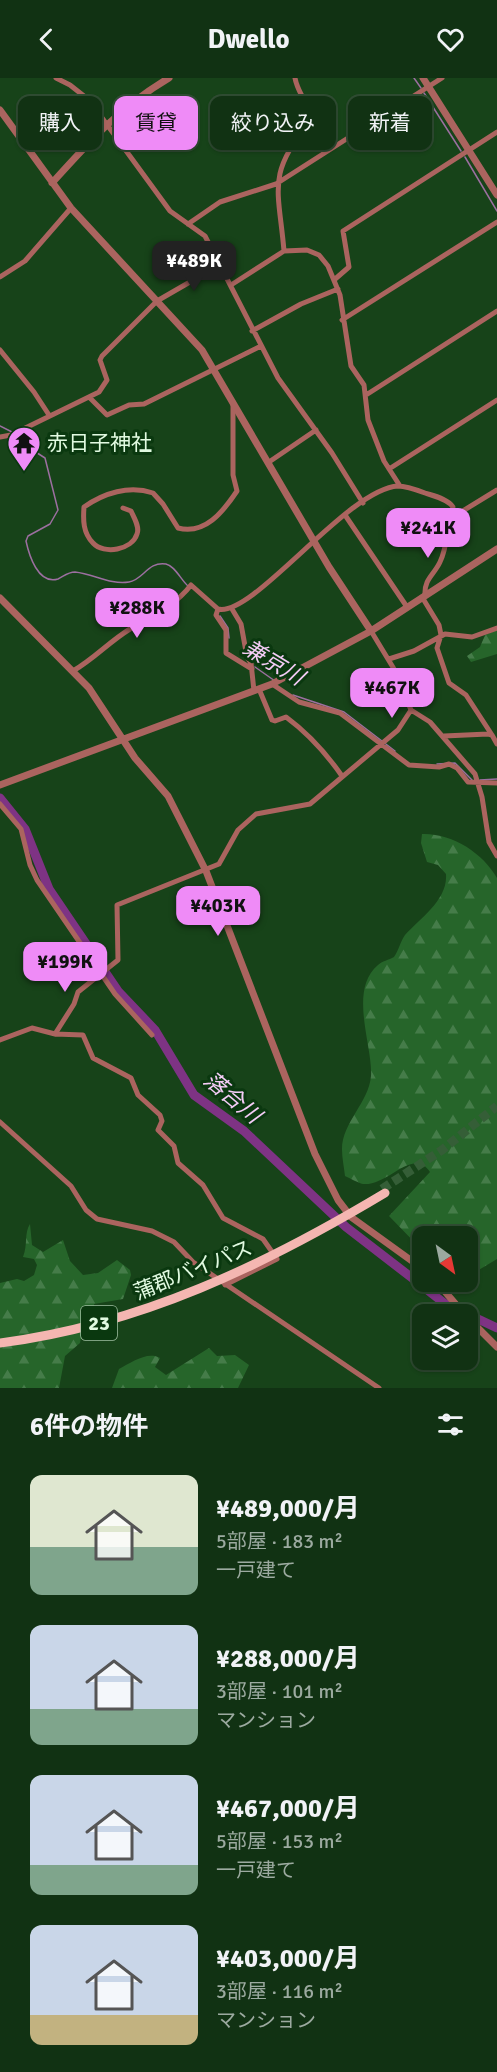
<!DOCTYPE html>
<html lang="ja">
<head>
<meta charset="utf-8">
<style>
  :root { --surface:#113213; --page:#1a3a1c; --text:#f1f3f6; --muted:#9caaa0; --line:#304d33; --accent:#ef8bf7 }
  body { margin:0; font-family:Signika,"Noto Sans JP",sans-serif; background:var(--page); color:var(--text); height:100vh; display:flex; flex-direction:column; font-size:22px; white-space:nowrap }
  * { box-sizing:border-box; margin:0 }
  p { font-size:20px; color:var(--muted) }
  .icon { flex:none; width:33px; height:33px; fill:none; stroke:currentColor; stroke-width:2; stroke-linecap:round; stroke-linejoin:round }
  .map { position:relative; height:1310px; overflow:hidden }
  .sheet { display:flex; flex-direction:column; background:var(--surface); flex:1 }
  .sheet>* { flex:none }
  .hud { position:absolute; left:18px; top:18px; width:462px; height:54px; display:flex; gap:12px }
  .needle { width:39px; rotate:147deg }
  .buttons { position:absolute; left:412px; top:1148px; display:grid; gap:12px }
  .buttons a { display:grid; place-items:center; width:66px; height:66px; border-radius:12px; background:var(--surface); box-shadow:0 2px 4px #0004,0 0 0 2px var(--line); font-size:30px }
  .price { position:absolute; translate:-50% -51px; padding:0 14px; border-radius:12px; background:var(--accent); color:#111; font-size:20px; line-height:39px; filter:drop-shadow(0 2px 3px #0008) }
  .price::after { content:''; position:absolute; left:50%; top:36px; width:18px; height:14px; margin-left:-9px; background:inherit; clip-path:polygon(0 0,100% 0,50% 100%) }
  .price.current { background:#222; color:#fff }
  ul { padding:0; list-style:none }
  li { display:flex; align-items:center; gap:18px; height:150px; padding:0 30px }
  li span { display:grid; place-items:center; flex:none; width:168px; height:120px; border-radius:12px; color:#555 }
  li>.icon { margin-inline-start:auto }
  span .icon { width:72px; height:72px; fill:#fffc; stroke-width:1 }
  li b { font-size:26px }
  h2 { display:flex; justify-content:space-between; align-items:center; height:72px; padding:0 30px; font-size:26px }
  .tag { padding:0 21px; border-radius:12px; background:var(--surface); box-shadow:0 2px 4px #0004,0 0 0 2px var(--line); font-size:21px; line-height:54px }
  .tag.current { background:var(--accent); color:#111 }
  header { display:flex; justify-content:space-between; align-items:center; height:78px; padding:0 30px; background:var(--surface); font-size:27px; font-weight:800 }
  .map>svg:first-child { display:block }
</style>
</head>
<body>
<header><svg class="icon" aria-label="back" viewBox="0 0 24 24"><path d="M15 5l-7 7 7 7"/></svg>Dwello<svg class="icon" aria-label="heart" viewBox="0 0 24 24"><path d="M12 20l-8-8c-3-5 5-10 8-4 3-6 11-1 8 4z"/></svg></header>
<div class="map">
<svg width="497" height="1310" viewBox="0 0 497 1310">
  <defs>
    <pattern id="forest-firs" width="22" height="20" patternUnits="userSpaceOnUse" patternTransform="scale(1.5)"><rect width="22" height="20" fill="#26652a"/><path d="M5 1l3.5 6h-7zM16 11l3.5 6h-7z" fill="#457c49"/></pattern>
  </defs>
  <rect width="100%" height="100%" fill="#174319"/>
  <path fill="url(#forest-firs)" d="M497,552V576L471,584L467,578L480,569L485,557Z
    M422,756C452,755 483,775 497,800V1181L472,1196L468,1194V1158H423V1173L389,1138L430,1094C413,1068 389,1108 363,1106C358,1105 350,1100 345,1098C344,1089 342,1080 342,1071C342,1045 369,1024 371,998C373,968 348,912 378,887C382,883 389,882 394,879C399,872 400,864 405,857C420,840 448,822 446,796L438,787L427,784L421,765Z
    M30,1146L32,1167L43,1174L63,1162L70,1183L83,1197L98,1195L117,1182L130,1192L131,1197L123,1221L94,1226L95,1234L82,1255L80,1265L65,1278L59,1310H0V1205L17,1201L24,1203L34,1197L37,1187L34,1181L23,1179C28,1167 24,1155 30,1146Z
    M209,1270L217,1278L235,1277L249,1287L238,1310H112L119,1291C131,1285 147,1273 160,1280L155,1289L166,1297Z"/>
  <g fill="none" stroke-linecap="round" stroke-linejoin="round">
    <path stroke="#9c6fa0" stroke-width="1.5" d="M414,0L421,10
      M424,15L461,73
      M465,79L497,133
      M0,348L12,354
      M31,371L45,380L58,432L50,446L28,458L26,463C29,477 38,507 58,501C64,498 68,494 75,494C94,496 110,507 129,504C143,502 148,483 166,486C175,488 181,502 188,508
      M220,538L228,550L229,560
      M255,589L275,603
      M293,617L344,634L395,673
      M437,686L455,685L472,702
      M480,702L497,701"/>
    <path stroke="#7e3384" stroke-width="9" d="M0,720L25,751L49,811L118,913L155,952L194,1017L244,1053L346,1149L416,1203L444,1225L497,1250"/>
    <path stroke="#355e37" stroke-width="9" stroke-dasharray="9 4.5" stroke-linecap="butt" d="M382,1111L442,1072L497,1028"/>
    <path stroke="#ab645f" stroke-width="5" d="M56,0L70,7L89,22L170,133L205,158L278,300L332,375L363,425
      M188,146L220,124L276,106L442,0
      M284,173C279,113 266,96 309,45C311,26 298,17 295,0
      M0,199L25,183L71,130
      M334,202L349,189L343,153L497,54
      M231,207L284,173L307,172L319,177L328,188L340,217L351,288L364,307L368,342L384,383L400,408
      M342,242L497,144
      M252,253L301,226L338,211
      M0,272L34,314L49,337
      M366,317L497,233
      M90,320L107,337L129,327L144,326L261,268
      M0,359L11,357L99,314L107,302L100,282L102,278L157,223L221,186
      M269,384L316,352
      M389,391L497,322
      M123,430L131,433C134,440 140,449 137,456C132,472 104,477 93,465C83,455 83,442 84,429C104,415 129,407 153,415L163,426L178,450C205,457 223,434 237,413L233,397V324
      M345,437L407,529
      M448,442L497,412
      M422,519L439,547L441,557L437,570L449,605L466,617L492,657
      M218,531L216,537L226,552V575L252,591
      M232,531L241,546L247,579L251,585L254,613
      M371,553L394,591L411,632L430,644L475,696L482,719L489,764L497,778
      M389,581L414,573L445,556L472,559L497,550
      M73,593C94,581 110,563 130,551C151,539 176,527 191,507L218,531C253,540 347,411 398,408C406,408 417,412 425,415C434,418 448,421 453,429C447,447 448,468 440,484C434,497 424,501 425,517
      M272,606L299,624L340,635L409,687L439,689L449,686L457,690L468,704L497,705
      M259,611L272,642L275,643L286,639C309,656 326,675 342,698
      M444,658L488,656L492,657L497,666
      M0,726L21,751L30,787L37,802L115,916L152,957
      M55,956L74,926L78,914L118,882L117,827L219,786L238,752L256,736L310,726L398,652L411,632
      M0,962L32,950L55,956L83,957L93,980L131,1000L138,1017L160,1037L162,1043L158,1052L174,1068L178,1085L203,1107L223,1140L263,1161L277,1181L225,1207
      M0,1044L71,1108L86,1132L97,1141L152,1153L174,1164L193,1184L379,1310"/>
    <path stroke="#ab645f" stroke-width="7" d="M423,0L497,117
      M0,32L71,130L202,272L329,489L371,553
      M52,105C89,64 120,29 169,0
      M0,520L89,610L135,680L168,718L206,793L315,1076L338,1122L351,1139L423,1191
      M0,707L272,606L371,553L497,471
      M436,1203L464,1236
      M468,1240L497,1269"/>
    <path stroke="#f4b6b1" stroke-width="9" d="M0,1265C140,1247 265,1187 385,1115"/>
  </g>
  <defs>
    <symbol id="temple-pin" viewBox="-11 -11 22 30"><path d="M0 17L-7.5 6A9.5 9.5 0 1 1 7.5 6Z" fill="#ef8bf7" stroke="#0a380f"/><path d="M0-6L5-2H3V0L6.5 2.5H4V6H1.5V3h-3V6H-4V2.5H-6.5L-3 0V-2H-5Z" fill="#111"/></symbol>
  </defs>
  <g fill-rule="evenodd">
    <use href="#temple-pin" x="5" y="346" width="38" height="52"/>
  </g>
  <g text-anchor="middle" stroke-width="6" stroke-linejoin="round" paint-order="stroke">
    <rect fill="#0a380f" stroke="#a0c0a2" stroke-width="1.5" x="81" y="1228" width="36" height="34" rx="4.5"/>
    <g font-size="20" font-weight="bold" fill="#e1fae1">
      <text x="99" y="1252">23</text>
    </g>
    <g font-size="21" fill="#e1fae1" stroke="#0a380f" text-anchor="start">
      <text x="47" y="372">赤日子神社</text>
    </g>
    <g font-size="21" fill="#e1fae1" stroke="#0a380f">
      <text transform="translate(193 1192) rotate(-22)" y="7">蒲郡バイパス</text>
    </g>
    <g font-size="22" font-style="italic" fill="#f5cdf7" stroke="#0a380f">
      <text transform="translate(274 584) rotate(31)" y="8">兼京川</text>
      <text transform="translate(233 1019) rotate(40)" y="8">落合川</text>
    </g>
  </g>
</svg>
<div class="buttons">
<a><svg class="needle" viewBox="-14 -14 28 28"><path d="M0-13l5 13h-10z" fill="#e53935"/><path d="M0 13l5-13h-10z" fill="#9caaa0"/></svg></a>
<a><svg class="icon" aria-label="layers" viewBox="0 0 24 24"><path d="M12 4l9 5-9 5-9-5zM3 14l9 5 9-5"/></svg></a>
</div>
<b class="price current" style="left:194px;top:214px">¥489K</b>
<b class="price" style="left:428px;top:481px">¥241K</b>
<b class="price" style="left:137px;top:561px">¥288K</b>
<b class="price" style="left:392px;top:641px">¥467K</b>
<b class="price" style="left:218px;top:859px">¥403K</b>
<b class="price" style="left:65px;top:915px">¥199K</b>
<div class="hud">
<a class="tag">購入</a>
<a class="tag current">賃貸</a>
<a class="tag">絞り込み</a>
<a class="tag">新着</a>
</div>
</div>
<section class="sheet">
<h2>6件の物件<svg class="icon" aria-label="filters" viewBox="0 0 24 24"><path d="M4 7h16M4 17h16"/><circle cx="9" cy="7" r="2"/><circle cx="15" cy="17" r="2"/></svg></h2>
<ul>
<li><span style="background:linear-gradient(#dfe7d0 60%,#7fa58c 0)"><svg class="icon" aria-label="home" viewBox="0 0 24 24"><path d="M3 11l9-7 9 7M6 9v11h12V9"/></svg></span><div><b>¥489,000/月</b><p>5部屋 · 183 m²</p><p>一戸建て</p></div></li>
<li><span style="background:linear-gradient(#c9d6e8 70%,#7fa58c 0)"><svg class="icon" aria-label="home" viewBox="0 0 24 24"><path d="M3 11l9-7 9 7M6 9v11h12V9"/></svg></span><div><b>¥288,000/月</b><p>3部屋 · 101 m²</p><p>マンション</p></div></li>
<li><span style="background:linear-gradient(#c9d6e8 75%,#7fa58c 0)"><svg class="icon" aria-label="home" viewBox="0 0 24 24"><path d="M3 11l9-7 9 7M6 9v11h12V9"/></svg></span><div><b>¥467,000/月</b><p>5部屋 · 153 m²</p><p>一戸建て</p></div></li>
<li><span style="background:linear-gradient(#c9d6e8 75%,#c2b280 0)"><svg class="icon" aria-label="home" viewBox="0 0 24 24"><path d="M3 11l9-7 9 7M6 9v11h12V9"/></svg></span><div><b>¥403,000/月</b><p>3部屋 · 116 m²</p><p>マンション</p></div></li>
</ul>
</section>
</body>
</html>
